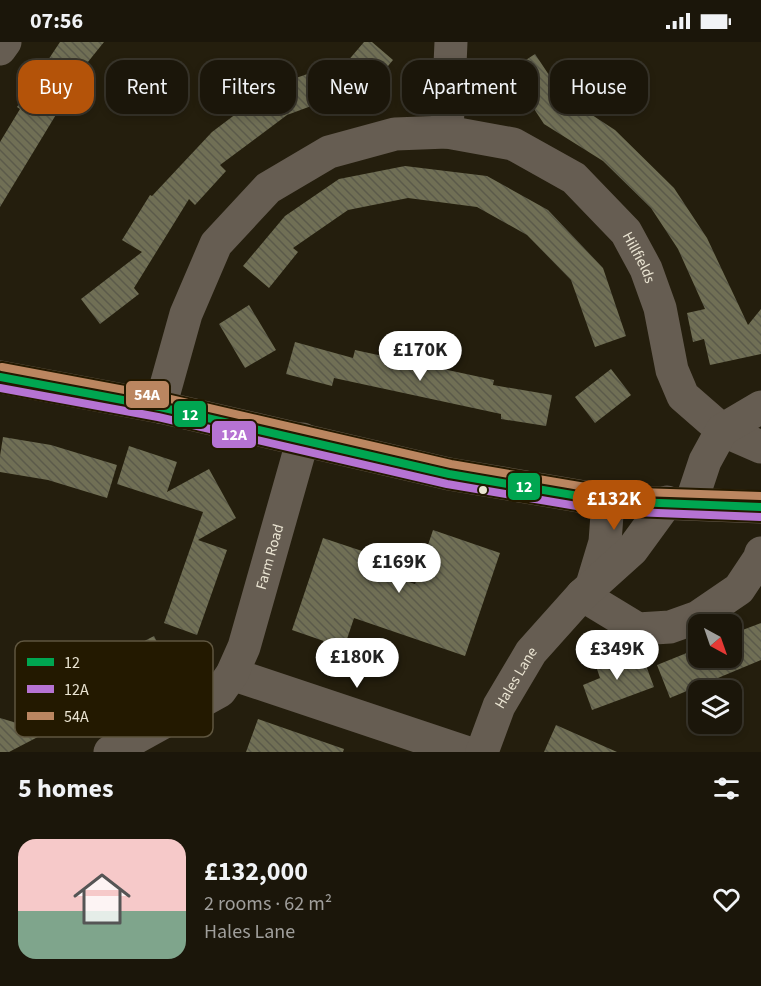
<!DOCTYPE html>
<html lang="en">
<head>
<meta charset="utf-8">
<style>
  :root { --surface:#1b160a; --page:#282318; --text:#f1f3f6; --muted:#a09f9c; --line:#39352b; --accent:#b45309 }
  body { margin:0; font-family:"Source Sans 3",sans-serif; background:var(--page); color:var(--text); height:100vh; display:flex; flex-direction:column; font-size:22px; white-space:nowrap }
  * { box-sizing:border-box; margin:0 }
  p { font-size:20px; color:var(--muted) }
  .icon { flex:none; width:33px; height:33px; fill:none; stroke:currentColor; stroke-width:2; stroke-linecap:round; stroke-linejoin:round }
  .map { position:relative; height:710px; overflow:hidden }
  .details { display:flex; flex-direction:column; background:var(--surface); flex:1 }
  .details>* { flex:none }
  .top-card { position:absolute; left:18px; top:18px; width:726px; height:54px; display:flex; gap:12px }
  .needle { width:39px; rotate:140deg }
  .buttons { position:absolute; left:688px; top:572px; display:grid; gap:12px }
  .buttons a { display:grid; place-items:center; width:54px; height:54px; border-radius:12px; background:var(--surface); box-shadow:0 3px 9px #0003,0 0 0 2px var(--line); font-size:30px }
  .price { position:absolute; translate:-50% -51px; padding:0 14px; border-radius:21px; background:#fff; color:#222; font-size:20px; line-height:39px; filter:drop-shadow(0 2px 3px #0008) }
  .price::after { content:''; position:absolute; left:50%; top:36px; width:18px; height:14px; margin-left:-9px; background:inherit; clip-path:polygon(0 0,100% 0,50% 100%) }
  .price.selected { background:var(--accent); color:#fff }
  ul { padding:0; list-style:none }
  li { display:flex; align-items:center; gap:18px; height:150px; padding:0 18px }
  li span { display:grid; place-items:center; flex:none; width:168px; height:120px; border-radius:18px; color:#555 }
  li>.icon { margin-inline-start:auto }
  span .icon { width:72px; height:72px; fill:#fffc; stroke-width:1 }
  li b { font-size:26px }
  h2 { display:flex; justify-content:space-between; align-items:center; height:72px; padding:0 18px; font-size:26px }
  .pill { padding:0 21px; border-radius:18px; background:var(--surface); box-shadow:0 3px 9px #0003,0 0 0 2px var(--line); font-size:21px; line-height:54px }
  .pill.selected { background:var(--accent); color:#fff }
  .status { display:flex; justify-content:space-between; align-items:center; height:42px; padding:0 30px; background:var(--surface); direction:ltr }
  .status svg { height:16px; fill:currentColor }
  .map>svg:first-child { display:block }
</style>
</head>
<body>
<div class="status"><b>07:56</b><svg viewBox="0 0 49 12"><path d="M0 12V9h3v3zM5 12V6h3v6zM10 12V3h3v9zM15 12V0h3v12zM26 1h20v11H26zM47 4h2v5h-2z"/></svg></div>
<div class="map">
<svg width="761" height="710" viewBox="0 0 761 710">
  <defs>
    <pattern id="building-back-hatch" width="6" height="6" patternUnits="userSpaceOnUse" patternTransform="scale(1.5)"><rect width="6" height="6" fill="#706f55"/><path d="M-1 5l2 2M0 0l6 6M5-1l2 2" fill="none" stroke="#5b5a4a"/></pattern>
  </defs>
  <rect width="100%" height="100%" fill="#241e0d"/>
  <path fill="url(#building-back-hatch)" d="M60,0H104L71,41L74,43L0,165V100L20,67L17,65Z
    M364,0H372L393,18L359,59L349,50L287,73L220,123L226,129L195,163L189,157L134,246L139,252L100,282L81,257L142,210L122,198L150,153L152,154L212,90L273,44L316,29L323,48Z
    M535,12L563,54L615,88L674,146L707,196L748,283L761,267V312L710,323L704,297L693,300L687,271L705,267L678,207L651,166L603,119L544,82L509,29Z
    M405,124L487,134L548,168L603,226L626,294L595,305L571,238L527,193L477,165L408,156L348,168L293,206L298,210L269,246L243,224L285,174L339,137Z
    M249,263L276,308L245,326L219,282Z
    M295,300L353,316L355,308L494,338L493,343L552,353L546,384L501,377V372L334,336L332,344L286,332Z
    M611,327L631,353L595,381L575,355Z
    M3,395L51,403L117,423L107,456L48,438L0,430V414Z
    M129,404L177,420L167,450L209,427L236,476L198,498L227,508L197,593L164,581L203,470L117,442Z
    M433,488L500,511L465,614L354,576L344,606L292,588L323,496L374,513L369,527L415,542Z
    M761,581V618L670,656L657,623L699,606V615H732V592Z
    M154,594L170,626L9,710H0V676L37,687L22,658L103,616L104,620Z
    M621,611L626,624L644,618L654,645L592,668L583,643L600,636L595,621Z
    M258,677L344,707L343,710H246Z
    M556,683L617,710H544Z"/>
  <g fill="none" stroke-linecap="round" stroke-linejoin="round">
    <g stroke="#665d52" stroke-width="33">
      <path d="M0,7L5,0"/>
      <path d="M447,90L451,0"/>
      <path id="s1" d="M160,365L186,272L216,202L268,146L329,110L395,92L447,90L513,102L574,136L626,190L646,227L660,266L672,328L683,354L722,388L761,405"/>
      <path d="M691,461L705,419L722,388L761,365"/>
      <path d="M592,543L605,500L608,459"/>
      <path d="M582,553L638,587L670,585L698,575L739,547L759,517L761,511"/>
      <path d="M232,632L465,710"/>
      <path id="s2" d="M110,710L220,649L232,632L244,605L303,397"/>
      <path id="s3" d="M482,710L499,664L531,610L582,553L632,508L667,460"/>
    </g>
    <path stroke="#675c4d" stroke-width="33" d="M0,335L160,365L449,432L608,459L761,465"/>
    <defs>
      <path id="bus-1" d="M0,335L160,365L449,432L608,459L761,465"/>
      <path id="bus-2" d="M0,346L158,375L447,442L606,469L761,475"/>
      <path id="bus-3" d="M2,325L162,355L451,422L609,449L761,454"/>
    </defs>
    <use href="#bus-1" stroke="#231900" stroke-width="12"/>
    <use href="#bus-2" stroke="#231900" stroke-width="12"/>
    <use href="#bus-3" stroke="#231900" stroke-width="12"/>
    <use href="#bus-1" stroke="#00a651" stroke-width="8"/>
    <use href="#bus-2" stroke="#b673d3" stroke-width="8"/>
    <use href="#bus-3" stroke="#bb8660" stroke-width="8"/>
  </g>
  <circle fill="#ebe5d3" stroke="#231900" stroke-width="2" cx="483" cy="448" r="5"/>
  <g text-anchor="middle" stroke-width="6" stroke-linejoin="round" paint-order="stroke">
    <g font-size="15" fill="#ebe5d3" stroke="#231900">
      <text dy="5" stroke="none"><textPath href="#s1" startOffset="681">Hillfields</textPath></text>
      <text dy="5" stroke="none"><textPath href="#s2" startOffset="270">Farm Road</textPath></text>
      <text dy="5" stroke="none"><textPath href="#s3" startOffset="82">Hales Lane</textPath></text>
    </g>
  </g>
  <rect x="15" y="599" width="198" height="96" rx="9" fill="#231900" stroke="#5f563f" stroke-width="1.5"/>
  <rect x="27" y="616" width="27" height="8" fill="#00a651"/>
  <rect x="27" y="643" width="27" height="8" fill="#b673d3"/>
  <rect x="27" y="670" width="27" height="8" fill="#bb8660"/>
  <g font-size="16" fill="#ebe5d3">
    <text x="64" y="626">12</text>
    <text x="64" y="653">12A</text>
    <text x="64" y="680">54A</text>
  </g>
  <g stroke="#231900" stroke-width="2">
    <rect x="125" y="338" width="45" height="29" rx="6" fill="#bb8660"/>
    <rect x="173" y="358" width="34" height="28" rx="6" fill="#00a651"/>
    <rect x="211" y="378" width="46" height="29" rx="6" fill="#b673d3"/>
    <rect x="507" y="430" width="34" height="29" rx="6" fill="#00a651"/>
  </g>
  <g font-size="16" text-anchor="middle" font-weight="bold" fill="#fff">
    <text x="147" y="358">54A</text>
    <text x="190" y="378">12</text>
    <text x="234" y="398">12A</text>
    <text x="524" y="450">12</text>
  </g>
</svg>
<div class="buttons">
<a><svg class="needle" viewBox="-14 -14 28 28"><path d="M0-13l5 13h-10z" fill="#e53935"/><path d="M0 13l5-13h-10z" fill="#a09f9c"/></svg></a>
<a><svg class="icon" aria-label="layers" viewBox="0 0 24 24"><path d="M12 4l9 5-9 5-9-5zM3 14l9 5 9-5"/></svg></a>
</div>
<b class="price" style="left:420px;top:340px">£170K</b>
<b class="price selected" style="left:614px;top:489px">£132K</b>
<b class="price" style="left:399px;top:552px">£169K</b>
<b class="price" style="left:617px;top:639px">£349K</b>
<b class="price" style="left:357px;top:647px">£180K</b>
<div class="top-card">
<a class="pill selected">Buy</a>
<a class="pill">Rent</a>
<a class="pill">Filters</a>
<a class="pill">New</a>
<a class="pill">Apartment</a>
<a class="pill">House</a>
</div>
</div>
<section class="details">
<h2>5 homes<svg class="icon" aria-label="filters" viewBox="0 0 24 24"><path d="M4 7h16M4 17h16"/><circle cx="9" cy="7" r="2"/><circle cx="15" cy="17" r="2"/></svg></h2>
<ul>
<li><span style="background:linear-gradient(#f6c9c9 60%,#7fa58c 0)"><svg class="icon" aria-label="home" viewBox="0 0 24 24"><path d="M3 11l9-7 9 7M6 9v11h12V9"/></svg></span><div><b>£132,000</b><p>2 rooms · 62 m²</p><p>Hales Lane</p></div><svg class="icon" aria-label="heart" viewBox="0 0 24 24"><path d="M12 20l-8-8c-3-5 5-10 8-4 3-6 11-1 8 4z"/></svg></li>
</ul>
</section>
</body>
</html>
